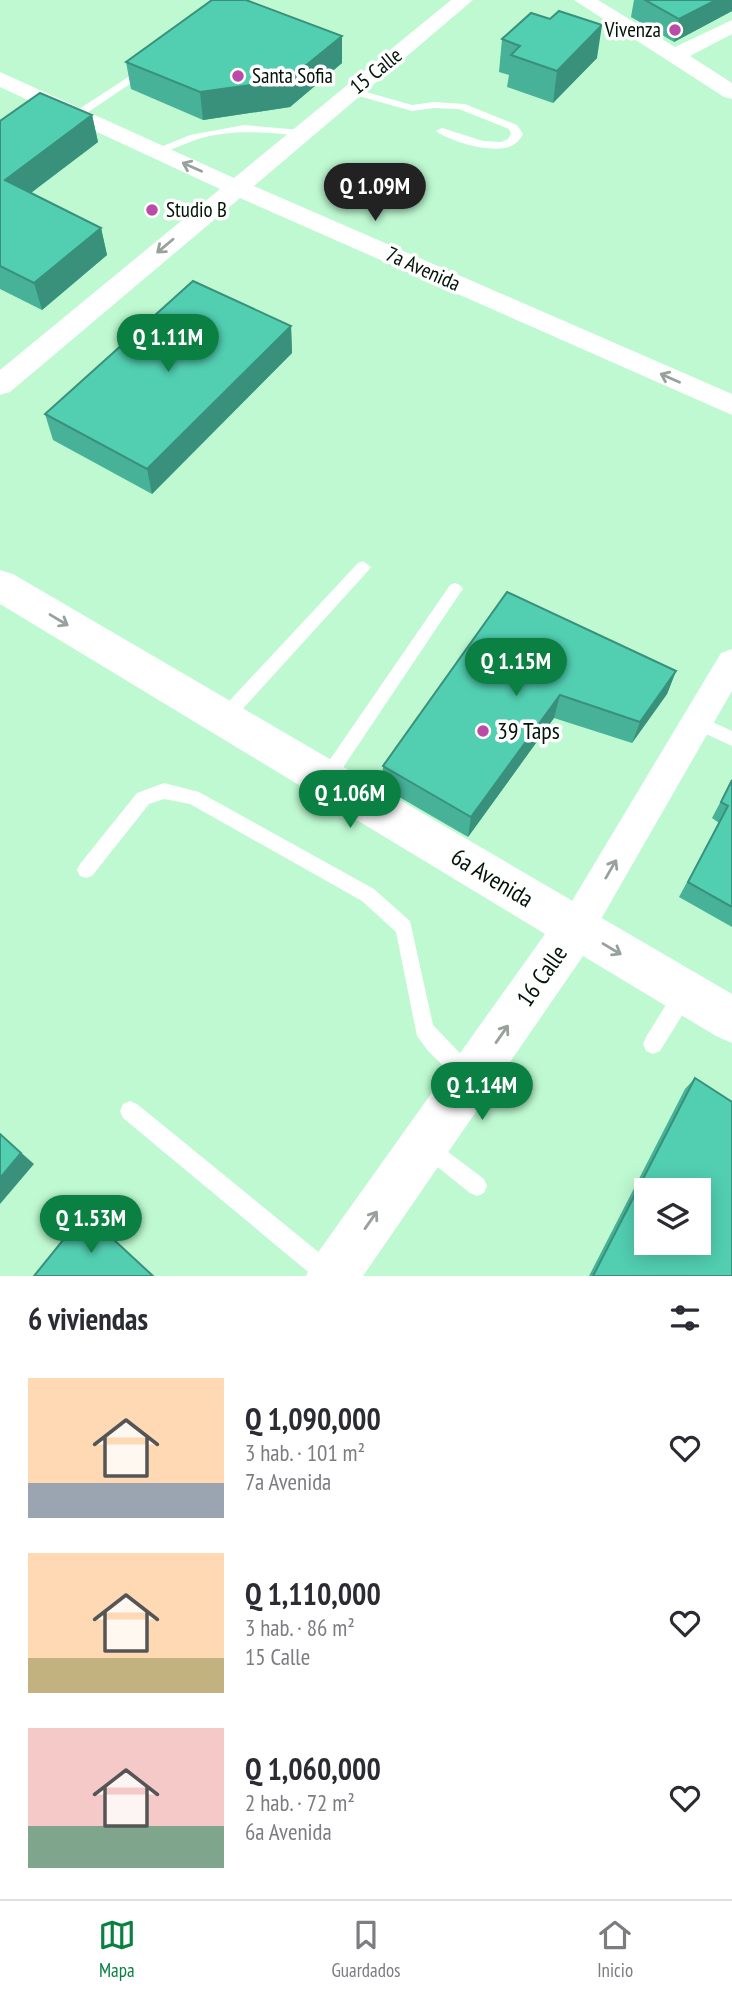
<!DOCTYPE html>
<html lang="es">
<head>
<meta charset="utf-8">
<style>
  :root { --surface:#fff; --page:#f2f2f3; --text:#2b2b33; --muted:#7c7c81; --line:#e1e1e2; --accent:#0b8043 }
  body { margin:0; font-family:"PT Sans Narrow",sans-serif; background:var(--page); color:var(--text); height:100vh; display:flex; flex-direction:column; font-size:26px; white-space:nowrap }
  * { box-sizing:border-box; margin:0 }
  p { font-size:23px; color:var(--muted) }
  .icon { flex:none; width:38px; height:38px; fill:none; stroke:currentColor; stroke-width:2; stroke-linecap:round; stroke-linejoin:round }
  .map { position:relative; height:1276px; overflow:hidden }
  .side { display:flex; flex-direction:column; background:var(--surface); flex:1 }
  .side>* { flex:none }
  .tools { position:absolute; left:634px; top:1178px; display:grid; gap:14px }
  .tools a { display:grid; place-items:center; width:77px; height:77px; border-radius:0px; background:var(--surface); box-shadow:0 4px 18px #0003; font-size:35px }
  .price { position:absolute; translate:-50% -60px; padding:0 16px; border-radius:24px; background:var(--accent); color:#fff; font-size:23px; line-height:46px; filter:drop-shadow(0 2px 4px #0008) }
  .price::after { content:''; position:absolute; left:50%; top:42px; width:21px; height:16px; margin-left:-10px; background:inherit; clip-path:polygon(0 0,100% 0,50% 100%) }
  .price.current { background:#222; color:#fff }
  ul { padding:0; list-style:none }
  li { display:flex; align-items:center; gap:21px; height:175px; padding:0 28px }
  li span { display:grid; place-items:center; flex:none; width:196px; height:140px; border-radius:0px; color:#555 }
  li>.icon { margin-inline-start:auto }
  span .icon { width:84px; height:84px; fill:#fffc; stroke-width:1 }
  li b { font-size:30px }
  h2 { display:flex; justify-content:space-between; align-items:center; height:84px; padding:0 28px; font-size:30px }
  .tab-bar { display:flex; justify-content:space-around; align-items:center; height:98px; border-top:2px solid var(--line); background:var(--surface); font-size:19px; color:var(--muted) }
  .tab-bar a { display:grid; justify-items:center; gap:4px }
  .tab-bar .current { color:var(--accent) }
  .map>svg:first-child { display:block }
</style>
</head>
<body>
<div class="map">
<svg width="732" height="1276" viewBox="0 0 732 1276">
  <rect width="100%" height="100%" fill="#bef9d1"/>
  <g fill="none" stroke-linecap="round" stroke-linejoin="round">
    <path fill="#fff" fill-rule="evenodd" d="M145,66L150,69L149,71L81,117H73V113Z
      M352,88L412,105L434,102L465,104L517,125L523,134C521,137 519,141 516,143C500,157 450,142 436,131L442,128L483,141L501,142L508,139L511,134L509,129L459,109L434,108L412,111L348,93V89Z
      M244,125L301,130L307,133L301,136C267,132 232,129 198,139C184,144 171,150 157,154L151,151L190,135Z
      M363,561L371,567L368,571L230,723L224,725L218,723L216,718L218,713L358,563Z
      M455,583L460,585L463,589L460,593L332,784L326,787L320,784L318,779L320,774L450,585Z
      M697,715L732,731V746L691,727L689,722L691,717Z
      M164,783L199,792L374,889L410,921L433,1025L476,1070L479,1077L476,1084L469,1087L462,1084L428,1051L417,1036L396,932L362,901L190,804L164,799L149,804L92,876L86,878L80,876L77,870L80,864L137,793Z
      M684,985L691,987L693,994L691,1001L660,1051L653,1054L646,1051L643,1044L646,1037L677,987Z
      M130,1101L137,1104L338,1268L341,1276H313L123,1118L120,1111L123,1104Z
      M427,1136L484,1179L487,1186L484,1193L477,1196L470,1193L420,1153L417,1146L420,1139Z"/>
    <path fill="#fff" fill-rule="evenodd" d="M451,0H473L254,186L732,394V415L240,198L10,392L0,395V370L220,189L0,87V72L234,178Z
      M574,0H598L675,47L732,20V34L690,56L732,83V99L724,97Z
      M732,649V691L589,940L576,946L563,940L558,928L563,916L721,653Z"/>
    <path fill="#fff" fill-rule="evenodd" d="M0,570L13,574L732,994V1043L716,1036L583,956L363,1276H306L314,1258L545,934L0,604Z"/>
  </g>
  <path fill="#47b298" d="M634,0H732V11L674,42L631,17Z
    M502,39L597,58L553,103L507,87L509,75L499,72Z
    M126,62L342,63L290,107L203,120L131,89Z
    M92,115L98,142L31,193L101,228L107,255L42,310L0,289V121Z
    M291,326L292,353L152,494L53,440L45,414Z
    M507,592L676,671L667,694L632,743L554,718L468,837L382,787L383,766Z
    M732,780V927L679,897L719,823L712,818Z
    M695,1078L732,1276H589L685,1089Z"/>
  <path fill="#39917c" d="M716,0H732V11L674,42L679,19Z
    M602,25L597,58L553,103L557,71Z
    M342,36V63L290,107L203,120L200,92Z
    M92,115L98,142L12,207L5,180Z
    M101,228L107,255L42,310L34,283Z
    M291,326L292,353L152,494L147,469Z
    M676,671L667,694L632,743L640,722Z
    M560,695L554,718L468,837L471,817Z
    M0,1134L34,1164L0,1204Z"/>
  <path fill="#52cfb1" stroke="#39917c" stroke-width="2" fill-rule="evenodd" d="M212,0H246L342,36L288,80L200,92L126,62Z
    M645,0H716L679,19Z
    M559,11L602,25L557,71L511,55L520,46L502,39L531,13L550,19Z
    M40,93L92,115L5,180L101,228L34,283L0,266V121Z
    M193,281L291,326L147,469L45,414Z
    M507,592L676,671L640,722L560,695L471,817L383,766Z
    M732,780V907L688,882L728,806L721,802Z
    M695,1078L732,1102V1276H593ZM646,1190H698V1242H646Z
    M0,1134L21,1153L0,1178Z
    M85,1213L153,1276H34Z"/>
  <defs><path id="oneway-shaft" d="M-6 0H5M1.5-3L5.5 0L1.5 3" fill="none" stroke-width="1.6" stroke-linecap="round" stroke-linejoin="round" transform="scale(1.75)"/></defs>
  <g stroke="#99a19c">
    <use href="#oneway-shaft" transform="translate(192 167) rotate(-156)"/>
    <use href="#oneway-shaft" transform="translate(165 246) rotate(140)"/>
    <use href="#oneway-shaft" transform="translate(670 378) rotate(-156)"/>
    <use href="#oneway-shaft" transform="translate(59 620) rotate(31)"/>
    <use href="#oneway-shaft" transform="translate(611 869) rotate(-60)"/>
    <use href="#oneway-shaft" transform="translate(612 949) rotate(31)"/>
    <use href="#oneway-shaft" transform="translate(502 1034) rotate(-55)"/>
    <use href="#oneway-shaft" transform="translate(371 1220) rotate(-55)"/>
  </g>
  <g fill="#bb4ba8" stroke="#fff" stroke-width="2.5">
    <circle cx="675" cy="30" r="7"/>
    <circle cx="238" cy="76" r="7"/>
    <circle cx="152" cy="210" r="7"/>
    <circle cx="483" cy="731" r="7"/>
  </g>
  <g text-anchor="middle" stroke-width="7" stroke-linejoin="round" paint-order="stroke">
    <g font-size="21" fill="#001407" stroke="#fff" text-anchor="start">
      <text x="661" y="37" text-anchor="end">Vivenza</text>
      <text x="252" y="83">Santa Sofia</text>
      <text x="166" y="217">Studio B</text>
    </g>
    <g font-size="21" fill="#001407" stroke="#fff">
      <text transform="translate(376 71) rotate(-39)" y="7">15 Calle</text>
      <text transform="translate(423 269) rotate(24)" y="7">7a Avenida</text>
    </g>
    <g font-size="24" fill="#001407" stroke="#fff" text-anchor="start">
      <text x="497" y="739">39 Taps</text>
    </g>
    <g font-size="24" fill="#001407" stroke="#fff">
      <text transform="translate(492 878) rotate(31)" y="8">6a Avenida</text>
      <text transform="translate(542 976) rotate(-55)" y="8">16 Calle</text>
    </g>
  </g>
</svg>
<div class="tools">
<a><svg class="icon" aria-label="layers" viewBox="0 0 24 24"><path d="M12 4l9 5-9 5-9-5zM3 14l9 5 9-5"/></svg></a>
</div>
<b class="price current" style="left:375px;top:223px">Q 1.09M</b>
<b class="price" style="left:168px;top:374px">Q 1.11M</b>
<b class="price" style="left:516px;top:698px">Q 1.15M</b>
<b class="price" style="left:350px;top:830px">Q 1.06M</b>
<b class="price" style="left:482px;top:1122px">Q 1.14M</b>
<b class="price" style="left:91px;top:1255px">Q 1.53M</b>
</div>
<section class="side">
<h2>6 viviendas<svg class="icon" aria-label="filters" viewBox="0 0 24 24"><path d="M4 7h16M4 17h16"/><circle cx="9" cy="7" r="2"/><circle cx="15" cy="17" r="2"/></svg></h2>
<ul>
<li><span style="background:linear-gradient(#ffd9b3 75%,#9aa5b1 0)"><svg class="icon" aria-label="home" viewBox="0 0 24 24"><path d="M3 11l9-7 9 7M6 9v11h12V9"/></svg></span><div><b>Q 1,090,000</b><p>3 hab. · 101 m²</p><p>7a Avenida</p></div><svg class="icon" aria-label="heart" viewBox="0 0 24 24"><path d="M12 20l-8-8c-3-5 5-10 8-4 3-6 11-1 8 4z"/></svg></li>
<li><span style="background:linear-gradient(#ffd9b3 75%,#c2b280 0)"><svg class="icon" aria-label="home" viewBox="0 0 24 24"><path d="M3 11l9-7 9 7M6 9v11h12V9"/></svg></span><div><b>Q 1,110,000</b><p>3 hab. · 86 m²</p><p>15 Calle</p></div><svg class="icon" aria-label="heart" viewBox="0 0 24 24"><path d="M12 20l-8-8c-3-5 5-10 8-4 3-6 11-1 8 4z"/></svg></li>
<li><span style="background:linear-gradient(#f6c9c9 70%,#7fa58c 0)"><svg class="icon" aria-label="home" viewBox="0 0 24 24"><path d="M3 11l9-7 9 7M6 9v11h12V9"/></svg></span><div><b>Q 1,060,000</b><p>2 hab. · 72 m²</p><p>6a Avenida</p></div><svg class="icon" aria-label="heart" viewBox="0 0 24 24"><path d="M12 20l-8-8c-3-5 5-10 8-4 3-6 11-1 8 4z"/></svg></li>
</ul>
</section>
<nav class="tab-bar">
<a class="current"><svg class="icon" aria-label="map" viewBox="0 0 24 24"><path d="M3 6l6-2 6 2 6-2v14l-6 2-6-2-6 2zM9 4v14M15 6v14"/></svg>Mapa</a>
<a><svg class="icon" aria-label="saved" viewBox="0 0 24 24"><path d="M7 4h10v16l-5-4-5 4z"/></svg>Guardados</a>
<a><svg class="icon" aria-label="home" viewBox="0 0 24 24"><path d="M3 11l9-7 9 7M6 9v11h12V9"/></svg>Inicio</a>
</nav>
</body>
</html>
